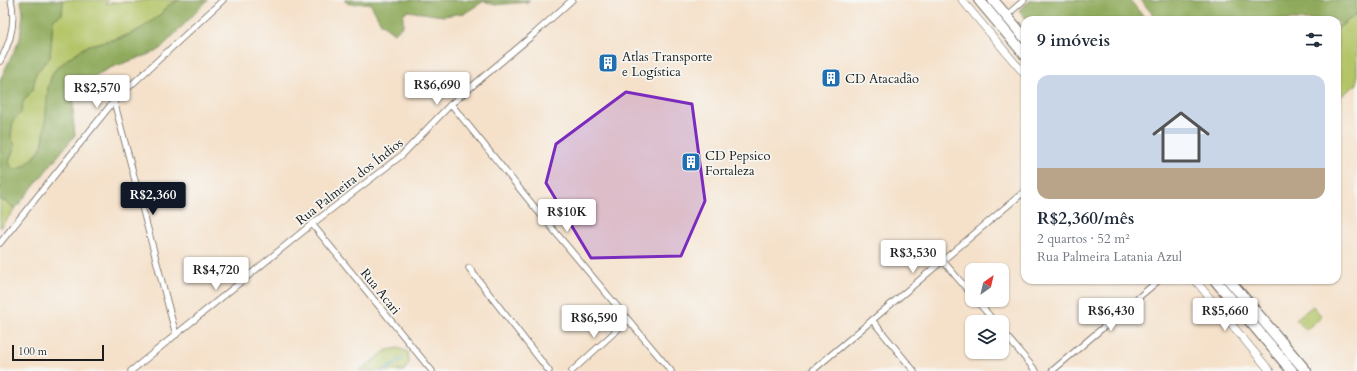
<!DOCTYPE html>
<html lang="pt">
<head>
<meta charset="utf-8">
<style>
  :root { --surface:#fff; --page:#f6f6f7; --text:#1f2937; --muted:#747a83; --line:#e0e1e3; --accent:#111827 }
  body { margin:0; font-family:Cardo,serif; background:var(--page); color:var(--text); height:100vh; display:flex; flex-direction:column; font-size:15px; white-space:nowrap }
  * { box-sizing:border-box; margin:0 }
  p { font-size:13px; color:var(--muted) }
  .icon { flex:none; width:22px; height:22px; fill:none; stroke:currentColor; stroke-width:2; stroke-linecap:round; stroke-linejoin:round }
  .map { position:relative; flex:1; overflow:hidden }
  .side { position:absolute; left:1021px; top:16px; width:320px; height:268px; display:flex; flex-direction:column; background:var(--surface); border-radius:12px; box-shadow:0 1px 3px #0004 }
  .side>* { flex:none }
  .needle { width:26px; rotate:34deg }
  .controls { position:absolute; left:965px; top:263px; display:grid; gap:8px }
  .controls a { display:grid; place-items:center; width:44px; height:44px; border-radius:8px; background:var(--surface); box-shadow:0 1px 3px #0004; font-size:20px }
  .scale { position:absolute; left:12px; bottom:10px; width:92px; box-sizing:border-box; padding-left:4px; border:2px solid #1c1c1c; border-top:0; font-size:11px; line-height:14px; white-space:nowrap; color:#1c1c1c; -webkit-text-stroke:3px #f6f6f2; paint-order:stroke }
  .price { position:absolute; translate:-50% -34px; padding:0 9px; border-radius:4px; background:#fff; color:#222; font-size:13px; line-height:26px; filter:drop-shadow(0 1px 2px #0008) }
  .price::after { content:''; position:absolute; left:50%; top:24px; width:12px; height:9px; margin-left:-6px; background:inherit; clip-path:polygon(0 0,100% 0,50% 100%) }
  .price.on { background:var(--accent); color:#fff }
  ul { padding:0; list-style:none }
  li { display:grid; align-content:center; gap:8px; height:212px; padding:0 16px }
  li+li { border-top:1px solid var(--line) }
  li span { display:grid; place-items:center; height:124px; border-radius:12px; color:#555 }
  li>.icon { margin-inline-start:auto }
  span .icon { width:72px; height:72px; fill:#fffc; stroke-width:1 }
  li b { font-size:17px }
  h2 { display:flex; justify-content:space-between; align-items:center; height:48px; padding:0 16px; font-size:17px }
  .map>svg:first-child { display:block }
</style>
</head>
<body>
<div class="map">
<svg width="1357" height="371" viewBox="0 0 1357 371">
  <rect width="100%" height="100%" fill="#f6f6f2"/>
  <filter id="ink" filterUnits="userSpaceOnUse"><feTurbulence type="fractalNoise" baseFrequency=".025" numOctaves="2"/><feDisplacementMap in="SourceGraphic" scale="8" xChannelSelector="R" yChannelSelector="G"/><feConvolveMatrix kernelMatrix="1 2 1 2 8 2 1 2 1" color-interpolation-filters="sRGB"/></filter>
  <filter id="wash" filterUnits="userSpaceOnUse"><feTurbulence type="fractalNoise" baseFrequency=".012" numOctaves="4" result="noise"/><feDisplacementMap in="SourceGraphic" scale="16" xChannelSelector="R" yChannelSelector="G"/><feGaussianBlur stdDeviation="0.9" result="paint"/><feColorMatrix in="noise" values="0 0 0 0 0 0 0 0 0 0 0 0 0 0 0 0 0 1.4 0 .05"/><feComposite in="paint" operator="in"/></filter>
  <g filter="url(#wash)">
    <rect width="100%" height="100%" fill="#f5e1ca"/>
    <path fill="#b4c568" stroke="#687042" d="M63,0H108L106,4C121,0 134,4 145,0H179C164,8 155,22 140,29C124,38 108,40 91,45C81,48 71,57 63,63C60,66 56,68 54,71C50,77 48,88 48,95C45,126 49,157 15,170L11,167L9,161L15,146L11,136L13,121L21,113L23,102L33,89L36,73L50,57L53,20L62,14Z
      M1357,13V84L1337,99V29Z
      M0,200H4L15,209L0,228Z
      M1313,306L1322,317L1305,330L1296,319Z
      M398,348L408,352L409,363L404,371H359L387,350Z"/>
    <path fill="#8faa5c" stroke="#56633c" d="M21,0H63L62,14L53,20L50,57L36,73L33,89L23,102L21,113L13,121L11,136L15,146L9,161L11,167L15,170L25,166L38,154L43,145L48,88L53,72L70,57L89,45L122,38L142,28L160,15L167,6L179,0H208L158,51L110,68L96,75L80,88L74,98L73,117L75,135L15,209L4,201L0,200V80L20,39L23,13Z
      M344,0H530L528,2L495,5L484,1L465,13L443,16L408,11L403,14V26L394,33L381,23L370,3L349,4Z
      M1031,0H1130L1146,20H1027L1019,10Z
      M1141,0H1357V14L1337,29V20H1157Z"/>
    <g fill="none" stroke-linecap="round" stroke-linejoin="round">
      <path stroke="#5caed7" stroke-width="2" d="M384,371L402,359"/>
    </g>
  </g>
  <g filter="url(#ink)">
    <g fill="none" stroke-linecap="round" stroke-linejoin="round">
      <defs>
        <path id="street" d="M1006,16L1024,0
          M0,61C11,42 16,22 11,0
          M114,101L176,335
          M451,104L532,204L671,371
          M312,224L432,371
          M0,243L114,101L223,0
          M943,261L972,295
          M469,268L549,371
          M976,300L995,322
          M872,320L914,371
          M1002,331L1036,371
          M131,371L312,224L402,155L451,104L533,35L572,0
          M572,371L628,320
          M812,371L1025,191
          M1052,371L1159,280"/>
        <path id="secondary" d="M962,0L1025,75
          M1195,280L1270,371"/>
        <path id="highway" d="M979,0L1025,55
          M993,0L1025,38
          M1215,280L1292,371
          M1229,280L1306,371"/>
      </defs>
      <use href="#street" stroke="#686159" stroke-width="7"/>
      <use href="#secondary" stroke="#686159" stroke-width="8"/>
      <use href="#highway" stroke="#686159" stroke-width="12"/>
      <use href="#street" stroke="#fff" stroke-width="5.5"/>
      <use href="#secondary" stroke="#fff" stroke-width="7"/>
      <use href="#highway" stroke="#fff" stroke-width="10"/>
    </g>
  </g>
  <path fill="#7b2cbf" fill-opacity="0.2" stroke="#7b2cbf" stroke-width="3" stroke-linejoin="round" d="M626,92L692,104L705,201L681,256L591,258L546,183L556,144Z"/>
  <defs>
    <symbol id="building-square" viewBox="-11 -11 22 22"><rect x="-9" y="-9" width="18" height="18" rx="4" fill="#1f6fb2" stroke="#f6f6f2"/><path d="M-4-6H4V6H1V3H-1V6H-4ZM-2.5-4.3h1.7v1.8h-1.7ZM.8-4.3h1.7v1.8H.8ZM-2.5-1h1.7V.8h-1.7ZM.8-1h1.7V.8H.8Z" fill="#fff"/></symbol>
  </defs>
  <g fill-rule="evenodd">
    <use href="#building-square" x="597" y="52" width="22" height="22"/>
    <use href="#building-square" x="820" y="67" width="22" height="22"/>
    <use href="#building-square" x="680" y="151" width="22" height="22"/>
  </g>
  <g text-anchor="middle" stroke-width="3.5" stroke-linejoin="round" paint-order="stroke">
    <g font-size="13" fill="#1c1c1c" stroke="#f6f6f2" text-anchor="start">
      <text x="622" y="61">Atlas Transporte<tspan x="622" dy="15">e Logística</tspan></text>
      <text x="845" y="83">CD Atacadão</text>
      <text x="705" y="160">CD Pepsico<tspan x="705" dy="15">Fortaleza</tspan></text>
    </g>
    <g font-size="13" fill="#1c1c1c" stroke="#f6f6f2">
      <text transform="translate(349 181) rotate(-38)" y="5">Rua Palmeira dos Índios</text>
      <text transform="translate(381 291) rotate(51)" y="5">Rua Acari</text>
    </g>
  </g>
</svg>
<div class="controls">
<a><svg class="needle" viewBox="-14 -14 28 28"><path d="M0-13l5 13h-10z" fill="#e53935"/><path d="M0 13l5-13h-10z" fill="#747a83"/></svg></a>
<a><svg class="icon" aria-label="layers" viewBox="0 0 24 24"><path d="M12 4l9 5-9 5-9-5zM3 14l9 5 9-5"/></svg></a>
</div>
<div class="scale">100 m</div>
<b class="price" style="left:437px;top:106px">R$6,690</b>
<b class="price" style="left:97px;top:109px">R$2,570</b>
<b class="price on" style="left:153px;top:216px">R$2,360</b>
<b class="price" style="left:567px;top:233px">R$10K</b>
<b class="price" style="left:913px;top:274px">R$3,530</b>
<b class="price" style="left:216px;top:291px">R$4,720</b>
<b class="price" style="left:1111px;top:332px">R$6,430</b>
<b class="price" style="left:1225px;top:332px">R$5,660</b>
<b class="price" style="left:594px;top:339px">R$6,590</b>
<section class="side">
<h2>9 imóveis<svg class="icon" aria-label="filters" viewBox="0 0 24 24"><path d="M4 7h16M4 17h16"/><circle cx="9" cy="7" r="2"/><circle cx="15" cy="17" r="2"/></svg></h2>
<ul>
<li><span style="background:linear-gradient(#c9d6e8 75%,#b9a48a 0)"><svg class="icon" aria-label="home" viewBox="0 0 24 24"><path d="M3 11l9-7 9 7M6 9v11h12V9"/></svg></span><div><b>R$2,360/mês</b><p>2 quartos · 52 m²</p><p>Rua Palmeira Latania Azul</p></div></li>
</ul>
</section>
</div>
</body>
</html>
